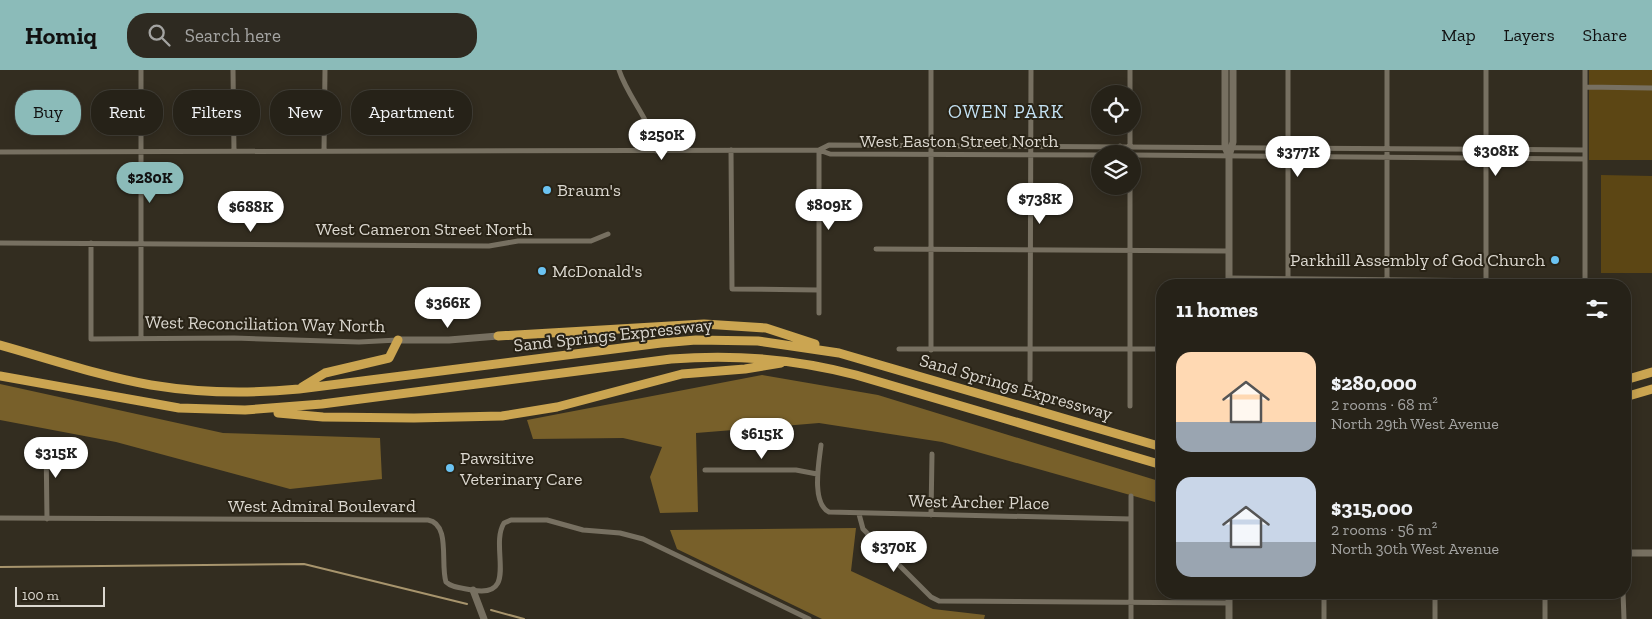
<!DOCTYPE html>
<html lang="en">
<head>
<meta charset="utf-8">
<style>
  :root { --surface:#262218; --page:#2e2a21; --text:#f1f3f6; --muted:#a4a4a2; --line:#423f37; --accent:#8bbbb9 }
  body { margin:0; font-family:"Zilla Slab",serif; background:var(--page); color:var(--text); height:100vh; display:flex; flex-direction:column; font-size:19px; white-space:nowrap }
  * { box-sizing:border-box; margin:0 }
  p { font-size:16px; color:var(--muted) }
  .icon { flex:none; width:28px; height:28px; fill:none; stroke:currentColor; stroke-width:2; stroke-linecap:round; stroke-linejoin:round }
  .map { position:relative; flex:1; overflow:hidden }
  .sheet { position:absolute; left:1156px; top:209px; width:475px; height:320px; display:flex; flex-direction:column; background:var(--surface); border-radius:20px; box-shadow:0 2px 12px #0003,0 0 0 1px var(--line) }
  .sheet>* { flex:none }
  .banner { position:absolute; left:15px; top:20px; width:475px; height:45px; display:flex; gap:10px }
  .buttons { position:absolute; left:1091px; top:15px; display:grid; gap:10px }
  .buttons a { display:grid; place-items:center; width:50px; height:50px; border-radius:50%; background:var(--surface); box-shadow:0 2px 12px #0003,0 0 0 1px var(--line); font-size:25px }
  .scale { position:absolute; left:15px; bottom:12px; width:90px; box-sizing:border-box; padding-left:5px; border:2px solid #dbd7cf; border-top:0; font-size:14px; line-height:18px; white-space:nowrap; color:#dbd7cf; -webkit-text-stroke:4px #292316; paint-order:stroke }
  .price { position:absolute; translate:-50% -42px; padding:0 11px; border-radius:18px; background:#fff; color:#222; font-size:16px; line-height:32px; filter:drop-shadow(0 1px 2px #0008) }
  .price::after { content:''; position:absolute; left:50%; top:30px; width:15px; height:11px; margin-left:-8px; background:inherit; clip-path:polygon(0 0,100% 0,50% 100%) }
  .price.selected { background:var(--accent); color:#111 }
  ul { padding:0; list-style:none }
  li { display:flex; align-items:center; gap:15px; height:125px; padding:0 20px }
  li span { display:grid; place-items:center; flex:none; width:140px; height:100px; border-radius:15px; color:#555 }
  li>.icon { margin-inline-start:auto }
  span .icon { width:60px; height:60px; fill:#fffc; stroke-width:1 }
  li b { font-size:21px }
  h2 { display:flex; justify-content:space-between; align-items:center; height:60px; padding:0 20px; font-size:21px }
  .pill { padding:0 18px; border-radius:20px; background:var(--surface); box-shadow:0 2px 12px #0003,0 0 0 1px var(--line); font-size:18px; line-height:45px }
  .pill.selected { background:var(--accent); color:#111 }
  header { display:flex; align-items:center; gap:30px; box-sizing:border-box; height:70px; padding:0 25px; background:var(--accent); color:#111 }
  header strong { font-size:24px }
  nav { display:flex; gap:28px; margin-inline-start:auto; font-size:18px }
  .search { width:350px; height:45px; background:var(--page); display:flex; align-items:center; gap:12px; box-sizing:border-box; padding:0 18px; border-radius:20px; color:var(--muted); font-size:19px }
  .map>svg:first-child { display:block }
</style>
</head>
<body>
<header>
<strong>Homiq</strong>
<div class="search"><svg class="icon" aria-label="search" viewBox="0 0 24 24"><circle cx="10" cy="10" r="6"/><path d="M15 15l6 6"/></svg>Search here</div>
<nav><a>Map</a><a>Layers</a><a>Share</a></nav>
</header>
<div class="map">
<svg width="1652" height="549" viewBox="0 0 1652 549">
  <rect width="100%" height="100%" fill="#332d20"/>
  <path fill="#5c4614" d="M1589,0H1652V90H1589Z
    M1601,105L1652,106V203H1601Z"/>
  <path fill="#78602a" d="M762,305L878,325L1162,412V434L942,372L819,353L696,363L698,442L660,443L650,407L662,377L623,368L533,369L527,350Z
    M0,314L223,363L380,368L382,409L290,419L116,372L0,350Z
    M856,458L851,501L933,539L985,545L984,549H822L677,479L670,460Z"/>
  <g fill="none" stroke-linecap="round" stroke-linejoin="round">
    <path stroke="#a8956d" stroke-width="2" d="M0,497L304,494L467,534
      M491,540L524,549"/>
    <path stroke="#777061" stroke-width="5" d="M233,0L234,81
      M619,0C628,28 653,53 656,81
      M1130,0V24
      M1585,0V215
      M1585,17L1652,18
      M1120,76V84
      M1130,76V56
      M731,80L732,219L818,220
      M819,80L829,75L1585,80
      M324,81L325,0
      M0,82L819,80L830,84L1100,85
      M1132,85L1585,89
      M1130,116V336
      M0,173L489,176L518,171H591L608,164
      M91,173V269L234,268L359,272L398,270
      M876,179L1229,181
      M1229,208L1585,212
      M1288,215V0
      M1387,215V0
      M1486,215V0
      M819,243V80
      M141,268V0
      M899,279H1162
      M931,280V0
      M1030,310L1031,0
      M46,370L47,449
      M821,375C819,392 811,433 829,442L1131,449
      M705,400H796L817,404
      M1131,426V549
      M859,444L863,459L931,527L939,531L1228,533
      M931,445L932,384
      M0,448L428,450C451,454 440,494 446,512C452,518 463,518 472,520C520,529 489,477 504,453L511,450H547L583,460L620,463L643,469L809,549
      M1324,522V549
      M1545,522V549
      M1623,522L1624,549
      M1435,549V522"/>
    <path stroke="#777061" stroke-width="7" d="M1225,0V77L1229,86
      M1229,215V86L1233,72V0
      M398,270H449L498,266
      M1625,483H1652
      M473,520L484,549
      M1229,549V522"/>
    <path stroke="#cba551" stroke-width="9" d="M498,266L704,254L766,258L815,274
      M0,275C50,289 100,306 151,315C200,323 249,324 299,319L661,273L696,270L758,271L839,283L1162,377
      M0,306L179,338L245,340L322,334L671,289C734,284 796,289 856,305L1162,395
      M1625,310L1652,302
      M302,317L325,303L389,288L398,270
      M1625,327L1652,319
      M278,343L323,347L414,348L502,346L557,337L682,304L745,299L781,293"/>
  </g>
  <g fill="#6bc3f2" stroke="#292316" stroke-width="2">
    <circle cx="547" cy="120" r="5"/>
    <circle cx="1555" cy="190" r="5"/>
    <circle cx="542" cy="201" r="5"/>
    <circle cx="450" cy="398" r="5"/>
  </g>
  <g text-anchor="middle" stroke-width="4" stroke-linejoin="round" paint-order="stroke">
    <g font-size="18" fill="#dbd7cf" stroke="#292316">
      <text x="959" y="77">West Easton Street North</text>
      <text x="424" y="165">West Cameron Street North</text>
      <text transform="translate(265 254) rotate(1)" y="6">West Reconciliation Way North</text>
      <text transform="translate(613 265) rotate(-6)" y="6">Sand Springs Expressway</text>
      <text transform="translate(1016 317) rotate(16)" y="6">Sand Springs Expressway</text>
      <text transform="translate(979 432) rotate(1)" y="6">West Archer Place</text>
      <text x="322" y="442">West Admiral Boulevard</text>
    </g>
    <g font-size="18" fill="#dbd7cf" stroke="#292316" text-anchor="start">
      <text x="557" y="126">Braum's</text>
      <text x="1545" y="196" text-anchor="end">Parkhill Assembly of God Church</text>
      <text x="552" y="207">McDonald's</text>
      <text x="460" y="394">Pawsitive<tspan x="460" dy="21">Veterinary Care</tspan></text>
    </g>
    <g font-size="19" letter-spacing="1" fill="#c4e2f4" stroke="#292316">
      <text x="1006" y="48">OWEN PARK</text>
    </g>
  </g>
</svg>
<div class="buttons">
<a><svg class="icon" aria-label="locate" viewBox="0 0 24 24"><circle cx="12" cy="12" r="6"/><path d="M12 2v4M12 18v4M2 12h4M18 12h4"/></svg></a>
<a><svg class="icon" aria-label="layers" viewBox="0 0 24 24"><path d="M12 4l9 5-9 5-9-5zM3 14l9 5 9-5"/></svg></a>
</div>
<div class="scale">100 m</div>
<b class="price" style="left:662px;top:91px">$250K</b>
<b class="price" style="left:1496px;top:107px">$308K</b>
<b class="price" style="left:1298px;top:108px">$377K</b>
<b class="price selected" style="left:150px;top:134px">$280K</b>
<b class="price" style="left:1040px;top:155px">$738K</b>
<b class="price" style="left:829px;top:161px">$809K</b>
<b class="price" style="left:251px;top:163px">$688K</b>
<b class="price" style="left:448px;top:259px">$366K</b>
<b class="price" style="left:762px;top:390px">$615K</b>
<b class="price" style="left:56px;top:409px">$315K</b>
<b class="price" style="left:894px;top:503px">$370K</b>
<div class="banner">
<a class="pill selected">Buy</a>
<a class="pill">Rent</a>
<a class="pill">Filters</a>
<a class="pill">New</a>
<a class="pill">Apartment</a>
</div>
<section class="sheet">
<h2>11 homes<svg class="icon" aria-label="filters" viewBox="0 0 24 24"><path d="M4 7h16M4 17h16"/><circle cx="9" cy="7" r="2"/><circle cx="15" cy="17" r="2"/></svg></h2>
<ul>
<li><span style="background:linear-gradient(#ffd9b3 70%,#9aa5b1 0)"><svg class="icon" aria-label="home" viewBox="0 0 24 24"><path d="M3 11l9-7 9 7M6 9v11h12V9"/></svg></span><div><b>$280,000</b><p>2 rooms · 68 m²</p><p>North 29th West Avenue</p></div></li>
<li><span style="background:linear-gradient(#c9d6e8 65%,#9aa5b1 0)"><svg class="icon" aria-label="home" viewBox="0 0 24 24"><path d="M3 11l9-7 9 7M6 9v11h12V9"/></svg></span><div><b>$315,000</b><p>2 rooms · 56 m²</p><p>North 30th West Avenue</p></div></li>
</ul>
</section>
</div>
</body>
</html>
